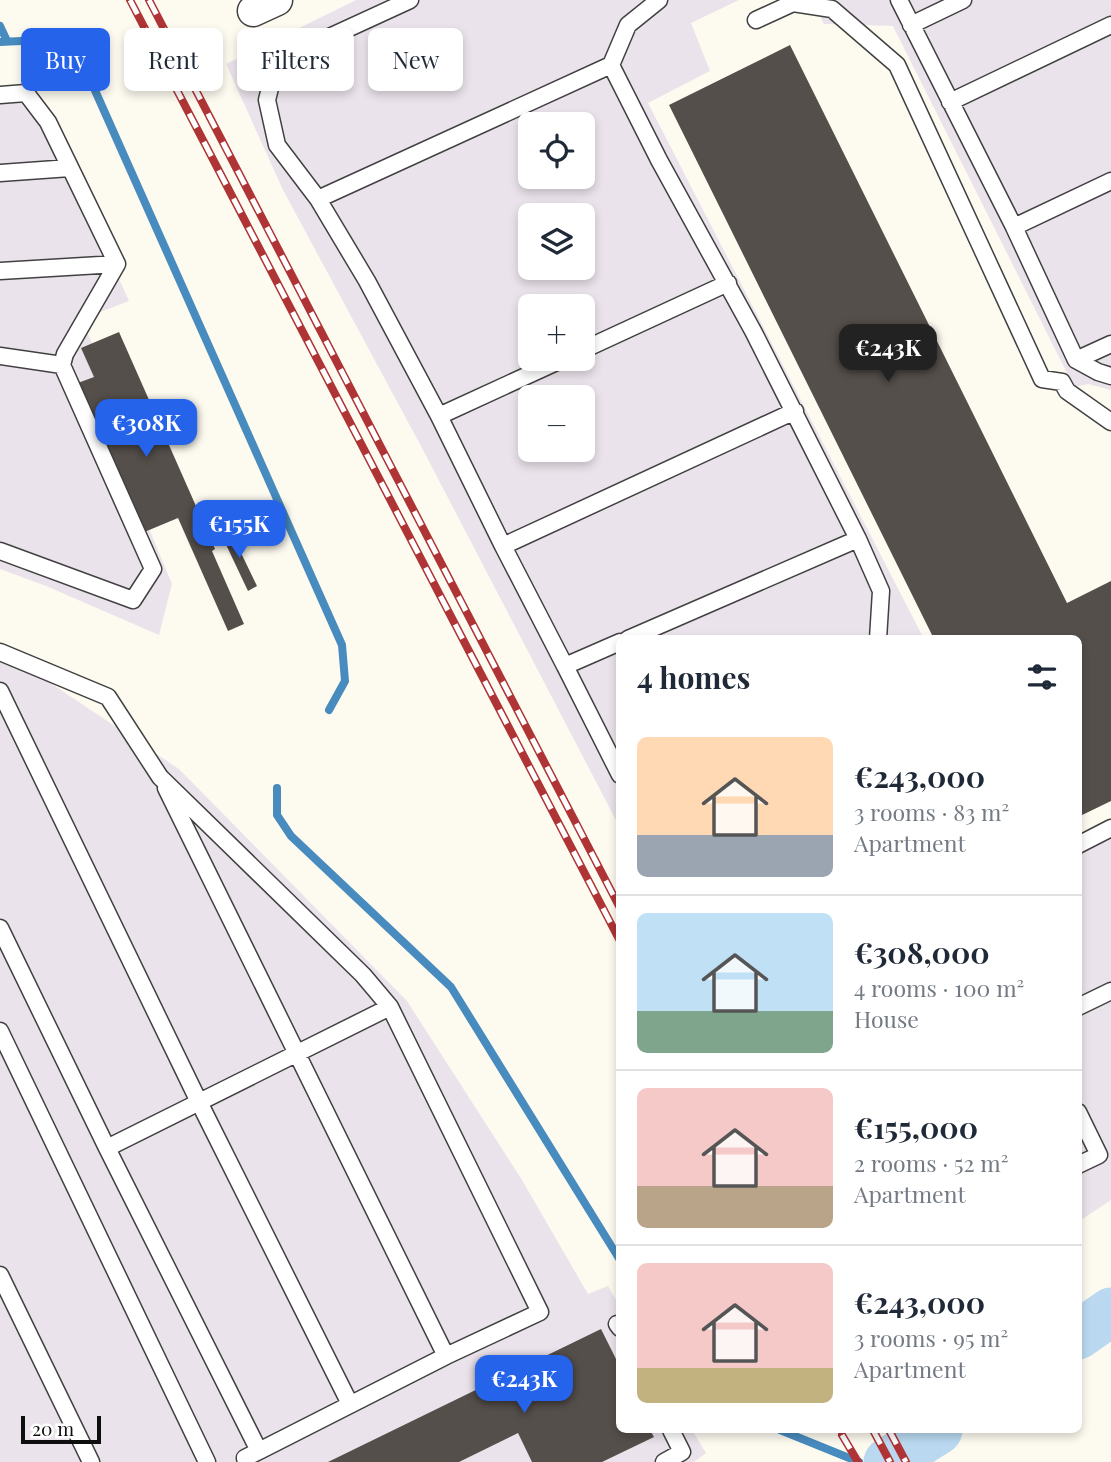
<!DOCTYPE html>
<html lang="en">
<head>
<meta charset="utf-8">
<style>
  :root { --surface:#fff; --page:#f2f2f3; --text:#1f2937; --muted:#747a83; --line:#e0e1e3; --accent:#2563eb }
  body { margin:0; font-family:"Playfair Display",serif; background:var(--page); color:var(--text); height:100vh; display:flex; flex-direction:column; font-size:26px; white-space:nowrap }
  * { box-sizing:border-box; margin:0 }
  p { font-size:23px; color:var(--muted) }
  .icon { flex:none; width:38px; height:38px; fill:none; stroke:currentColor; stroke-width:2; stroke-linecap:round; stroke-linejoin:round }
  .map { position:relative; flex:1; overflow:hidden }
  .side { position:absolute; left:616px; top:635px; width:466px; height:798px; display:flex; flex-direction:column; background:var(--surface); border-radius:10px; box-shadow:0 4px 10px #0003 }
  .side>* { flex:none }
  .hud { position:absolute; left:21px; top:28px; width:490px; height:63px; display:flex; gap:14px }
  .tools { position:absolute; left:518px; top:112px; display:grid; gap:14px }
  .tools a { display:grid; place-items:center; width:77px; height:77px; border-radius:10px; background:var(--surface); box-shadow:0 4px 10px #0003; font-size:35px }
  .scale { position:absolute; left:21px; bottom:18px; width:80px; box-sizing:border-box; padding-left:7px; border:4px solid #0e0e0e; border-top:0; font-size:19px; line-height:24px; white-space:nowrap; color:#0e0e0e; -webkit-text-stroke:5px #fff; paint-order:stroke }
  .price { position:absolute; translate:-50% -60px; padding:0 16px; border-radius:14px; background:var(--accent); color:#fff; font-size:23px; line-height:46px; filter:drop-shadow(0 2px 4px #0008) }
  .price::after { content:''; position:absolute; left:50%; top:42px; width:21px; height:16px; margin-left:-10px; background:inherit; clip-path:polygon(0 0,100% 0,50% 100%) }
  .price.current { background:#222; color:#fff }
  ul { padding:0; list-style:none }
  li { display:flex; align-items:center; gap:21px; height:175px; padding:0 21px }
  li+li { border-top:2px solid var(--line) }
  li span { display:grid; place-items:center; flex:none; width:196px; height:140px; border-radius:10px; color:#555 }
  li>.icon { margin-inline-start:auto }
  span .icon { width:84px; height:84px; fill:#fffc; stroke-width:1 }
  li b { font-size:30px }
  h2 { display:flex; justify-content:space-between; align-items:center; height:84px; padding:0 21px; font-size:30px }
  .tag { padding:0 24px; border-radius:10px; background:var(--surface); box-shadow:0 4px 10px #0003; font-size:24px; line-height:63px }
  .tag.current { background:var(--accent); color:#fff }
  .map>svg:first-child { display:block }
</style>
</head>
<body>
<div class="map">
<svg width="1111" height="1462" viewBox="0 0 1111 1462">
  <rect width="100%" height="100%" fill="#fdfbf0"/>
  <path fill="#ebe3eb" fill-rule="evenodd" d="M356,0H739L691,23L710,71L648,103L924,639H620L619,826L422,448L283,190L226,64ZM530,124H583V177H530ZM530,215H583V268H530ZM530,306H583V359H530ZM530,397H583V450H530Z
    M812,0H1111V390L1088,384L1074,387L893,26L824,24Z
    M0,88L28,91L68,166L129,301L82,319L104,372L88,381L172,584L159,635L46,586L0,569Z
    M0,656L19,662L179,769L407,1001L522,1180L588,1294L608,1286L619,1305L620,1430H692L706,1453L694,1462H0Z
    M1111,825V1200L1078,1222V842Z"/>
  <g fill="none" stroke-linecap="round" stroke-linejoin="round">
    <path stroke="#488bbf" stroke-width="8" d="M0,26L7,41
      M0,42L63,39L81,59L342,645L345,681L329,710
      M277,788V815L291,836L451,987L620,1260
      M780,1430L859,1462"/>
    <path stroke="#bad9f0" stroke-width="49" d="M1078,1335L1111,1312
      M888,1462L938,1430"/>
  </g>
  <path fill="#554f4b" d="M790,45L1067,603L1111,581V801L1078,817V639H934L669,105Z
    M119,332L215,549L212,551L244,624L228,631L178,518L142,533L75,384L94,377L81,348Z
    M230,530L257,586L248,591L221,534Z
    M601,1329L620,1367V1430H650L654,1437L602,1462H532L518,1433L459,1462H328Z"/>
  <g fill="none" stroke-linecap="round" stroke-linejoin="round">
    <defs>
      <path id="service" d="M899,0L1014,227L1076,360L1098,372L1111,376
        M756,20L793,3L832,9L897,65L1042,379L1062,382L1067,391L1111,422
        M911,25L963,0
        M611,65L659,160L753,331L858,539L881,591L878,639
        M0,95L26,93L48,122L117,264
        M950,102L1111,25
        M0,173L70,168
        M318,199L277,145L267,100L272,80L286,57L410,0
        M1014,227L1111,181
        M0,271L117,264
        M583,350L728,283
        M0,356L62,365
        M1076,360L1111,344
        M439,416L367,281L318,199L611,65L628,25L659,0
        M503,546L439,416L563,359
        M0,551L133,600L153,569L62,365L65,354L117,264
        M628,639L858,539
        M620,642L565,666L620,775
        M0,652L108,697L160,777L363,975L390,1007L540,1312L446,1356L259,1451L107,1148L0,928
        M565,666L503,546L795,411
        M0,691L199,1102L350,1404
        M166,788L446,1356
        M1078,845L1111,828
        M1078,1007L1111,991
        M0,1031L207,1462
        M1078,1112L1099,1155L1078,1165
        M107,1148L390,1007
        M0,1275L91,1462
        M617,1324L620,1328
        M246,1462L245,1458L259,1451
        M664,1462L682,1452L671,1430"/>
      <path id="minor" d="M253,11L277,0"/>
    </defs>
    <use href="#service" stroke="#414141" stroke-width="19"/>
    <use href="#minor" stroke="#414141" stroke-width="33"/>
    <use href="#service" stroke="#fff" stroke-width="16"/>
    <use href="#minor" stroke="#fff" stroke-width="30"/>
    <defs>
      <path id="rail" d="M130,0L620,941
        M149,0L620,908
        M873,1430L890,1462
        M889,1430L906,1462
        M842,1435L858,1462"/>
    </defs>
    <use href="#rail" stroke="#af3436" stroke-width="8"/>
    <use href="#rail" stroke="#fff" stroke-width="5" stroke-dasharray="16" stroke-linecap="butt"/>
  </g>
</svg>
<div class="tools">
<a><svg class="icon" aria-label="locate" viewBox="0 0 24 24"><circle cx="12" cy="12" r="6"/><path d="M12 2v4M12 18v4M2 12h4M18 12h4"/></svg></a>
<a><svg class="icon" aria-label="layers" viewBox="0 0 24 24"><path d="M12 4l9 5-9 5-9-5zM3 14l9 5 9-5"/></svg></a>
<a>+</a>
<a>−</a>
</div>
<div class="scale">20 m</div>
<b class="price current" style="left:888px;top:384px">€243K</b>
<b class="price" style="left:146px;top:459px">€308K</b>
<b class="price" style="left:239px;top:560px">€155K</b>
<b class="price" style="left:524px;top:1415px">€243K</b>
<div class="hud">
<a class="tag current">Buy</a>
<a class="tag">Rent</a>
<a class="tag">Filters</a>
<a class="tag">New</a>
</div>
<section class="side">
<h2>4 homes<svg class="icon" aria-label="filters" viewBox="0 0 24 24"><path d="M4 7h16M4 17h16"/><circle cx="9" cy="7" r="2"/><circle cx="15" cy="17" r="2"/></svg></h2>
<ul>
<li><span style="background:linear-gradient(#ffd9b3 70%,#9aa5b1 0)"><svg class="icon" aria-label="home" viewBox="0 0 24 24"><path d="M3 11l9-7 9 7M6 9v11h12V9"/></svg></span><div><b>€243,000</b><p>3 rooms · 83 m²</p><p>Apartment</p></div></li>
<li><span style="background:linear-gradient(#bfe0f5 70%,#7fa58c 0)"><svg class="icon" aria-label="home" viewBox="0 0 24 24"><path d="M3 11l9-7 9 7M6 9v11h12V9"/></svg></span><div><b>€308,000</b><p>4 rooms · 100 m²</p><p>House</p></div></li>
<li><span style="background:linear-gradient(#f6c9c9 70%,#b9a48a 0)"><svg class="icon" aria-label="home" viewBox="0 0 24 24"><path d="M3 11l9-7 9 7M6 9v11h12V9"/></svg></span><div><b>€155,000</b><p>2 rooms · 52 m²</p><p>Apartment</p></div></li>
<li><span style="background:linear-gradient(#f6c9c9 75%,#c2b280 0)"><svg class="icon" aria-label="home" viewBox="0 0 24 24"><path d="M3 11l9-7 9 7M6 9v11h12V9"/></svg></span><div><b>€243,000</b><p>3 rooms · 95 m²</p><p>Apartment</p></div></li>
</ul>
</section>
</div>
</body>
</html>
